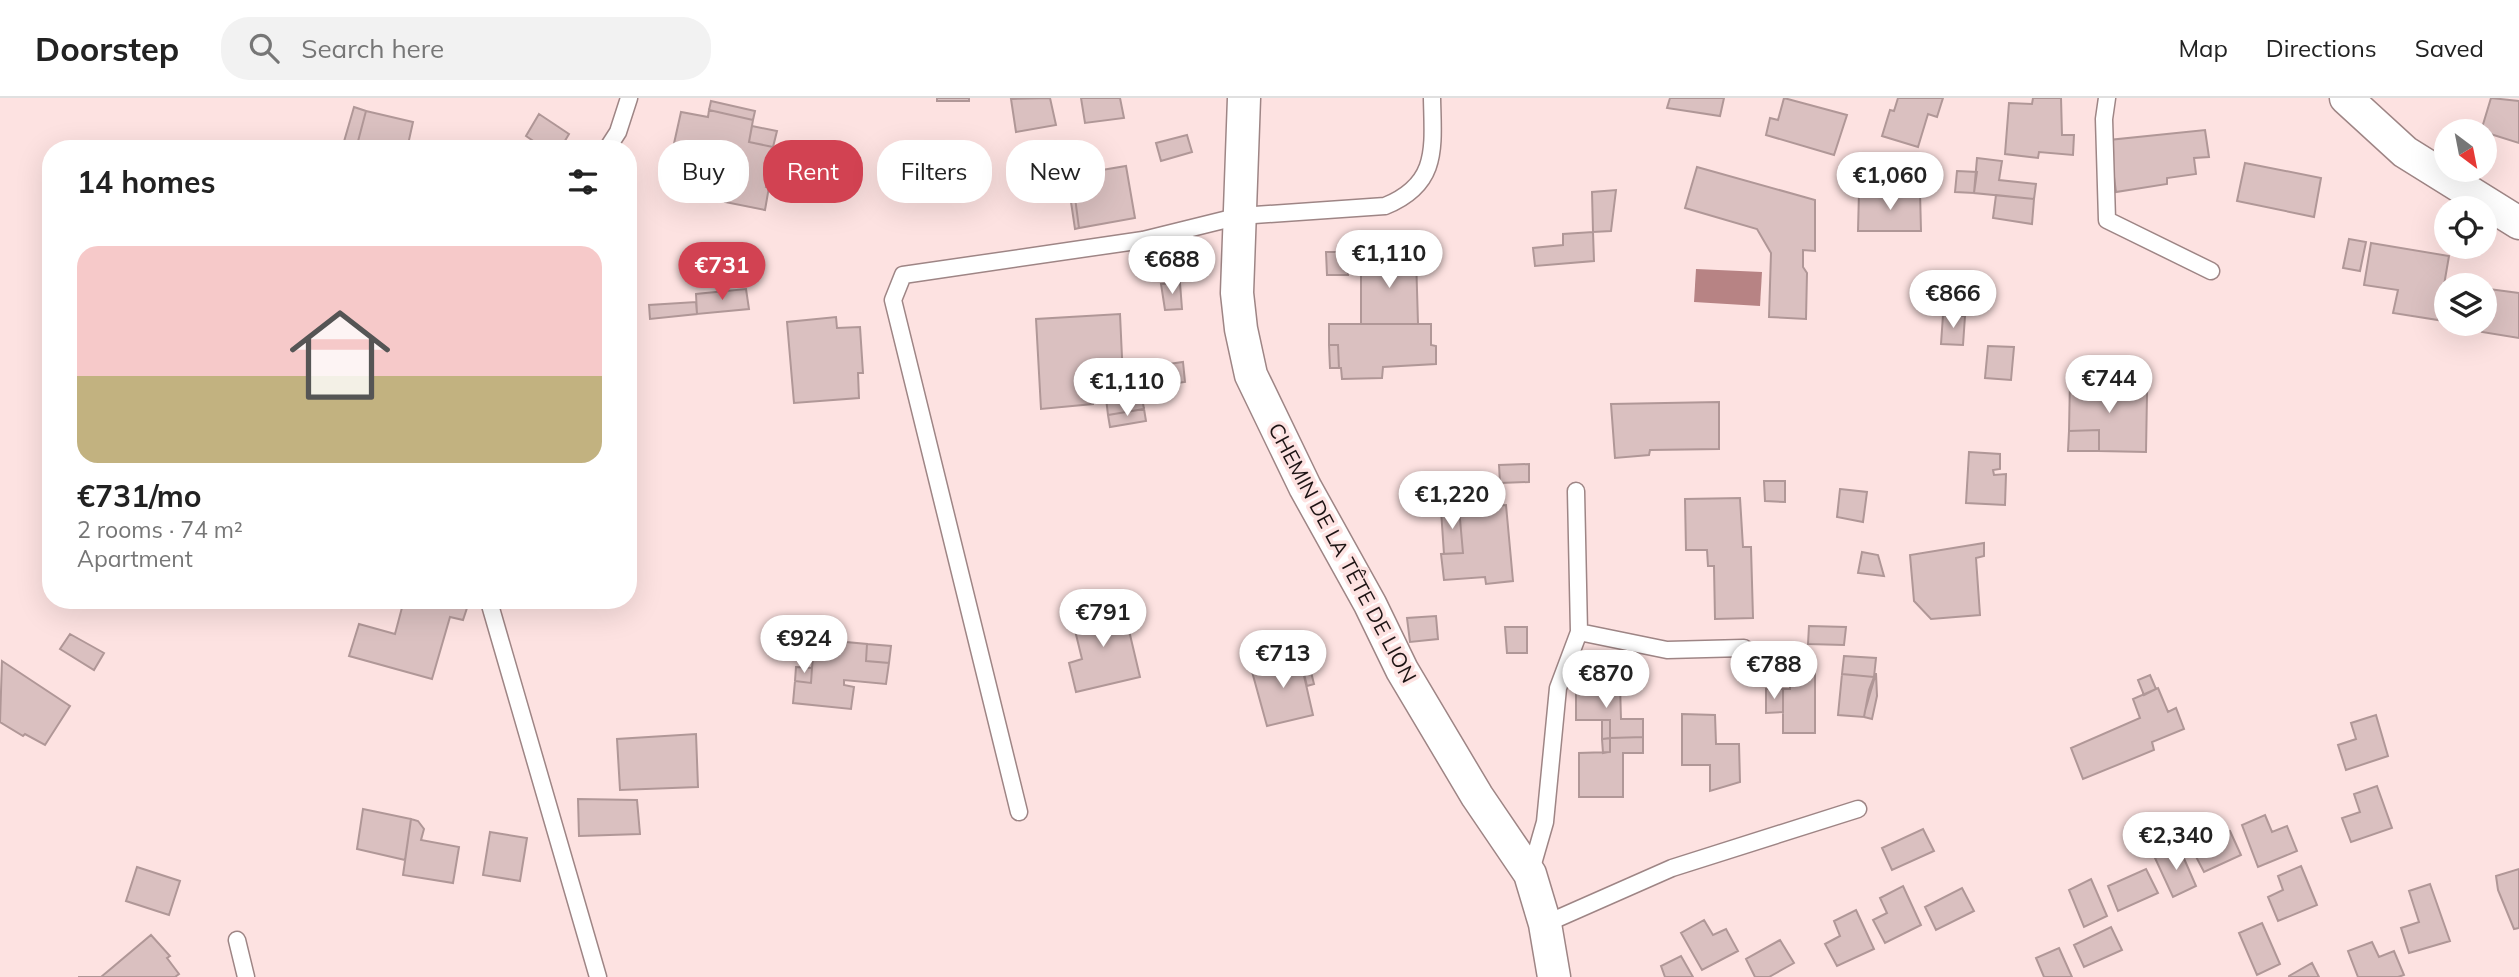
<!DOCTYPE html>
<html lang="en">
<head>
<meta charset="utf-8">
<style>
  :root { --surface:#fff; --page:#f2f2f2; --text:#222; --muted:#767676; --line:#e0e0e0; --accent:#d24252 }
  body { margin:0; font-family:Mulish,sans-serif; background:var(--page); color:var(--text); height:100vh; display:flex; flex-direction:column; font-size:26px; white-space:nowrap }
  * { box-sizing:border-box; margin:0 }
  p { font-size:23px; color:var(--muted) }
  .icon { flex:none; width:38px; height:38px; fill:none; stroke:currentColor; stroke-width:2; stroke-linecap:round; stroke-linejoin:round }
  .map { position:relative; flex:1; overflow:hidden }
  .drawer { position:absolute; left:42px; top:42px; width:595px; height:469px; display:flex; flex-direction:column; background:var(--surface); border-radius:28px; box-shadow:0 7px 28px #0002 }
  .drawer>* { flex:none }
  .guide { position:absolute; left:658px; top:42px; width:665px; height:63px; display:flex; gap:14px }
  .needle { width:46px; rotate:148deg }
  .tools { position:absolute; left:2434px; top:21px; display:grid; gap:14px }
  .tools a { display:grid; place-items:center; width:63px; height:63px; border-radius:50%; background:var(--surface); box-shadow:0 7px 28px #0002; font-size:35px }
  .price { position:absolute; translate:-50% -60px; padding:0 16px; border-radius:24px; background:#fff; color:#222; font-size:23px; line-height:46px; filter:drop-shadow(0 2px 4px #0008) }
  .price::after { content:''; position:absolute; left:50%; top:42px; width:21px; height:16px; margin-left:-10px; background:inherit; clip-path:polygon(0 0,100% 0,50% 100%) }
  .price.on { background:var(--accent); color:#fff }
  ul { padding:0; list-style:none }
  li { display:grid; align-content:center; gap:14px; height:371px; padding:0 35px }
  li+li { border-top:2px solid var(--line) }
  li span { display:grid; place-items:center; height:217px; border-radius:21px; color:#555 }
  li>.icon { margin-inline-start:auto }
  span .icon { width:126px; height:126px; fill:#fffc; stroke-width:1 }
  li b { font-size:30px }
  h2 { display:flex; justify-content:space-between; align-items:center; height:84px; padding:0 35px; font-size:30px }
  .chip { padding:0 24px; border-radius:28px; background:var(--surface); box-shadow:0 7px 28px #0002; font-size:24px; line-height:63px }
  .chip.on { background:var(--accent); color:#fff }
  header { display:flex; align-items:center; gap:42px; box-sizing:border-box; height:98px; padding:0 35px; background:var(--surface); border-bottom:2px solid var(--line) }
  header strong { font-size:33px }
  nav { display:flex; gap:38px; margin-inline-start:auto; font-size:24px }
  .search { width:490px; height:63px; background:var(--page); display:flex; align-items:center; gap:18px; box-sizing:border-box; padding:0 24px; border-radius:28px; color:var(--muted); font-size:26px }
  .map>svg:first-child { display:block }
</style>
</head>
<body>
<header>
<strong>Doorstep</strong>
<div class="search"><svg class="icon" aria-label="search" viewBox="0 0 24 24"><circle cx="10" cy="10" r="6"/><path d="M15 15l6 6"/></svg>Search here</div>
<nav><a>Map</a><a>Directions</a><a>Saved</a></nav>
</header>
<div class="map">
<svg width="2519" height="879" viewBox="0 0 2519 879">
  <rect width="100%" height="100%" fill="#fde2e1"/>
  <path fill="#b78384" d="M1696,171L1762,174L1760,208L1694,204Z"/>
  <path fill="#dac0c0" stroke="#b09797" stroke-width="2" d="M937,0H969V3H937Z
    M1050,0L1056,27L1016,34L1011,1Z
    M1081,0H1120L1124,20L1085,25Z
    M1670,0H1724L1720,18L1667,10Z
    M1784,0L1847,17L1834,57L1766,37L1770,20L1778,22Z
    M1898,0H1943L1937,19L1928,16L1918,49L1882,38L1890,12L1894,13Z
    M2033,0H2061L2062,37H2074L2073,57L2039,54L2038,60L2005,56L2009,5L2032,6Z
    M2491,0L2519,3V45L2481,33Z
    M711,3L755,13L753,22L709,12Z
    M354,9L366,13L356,51H350L343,47Z
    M709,12L753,22L749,44L773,49L766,89H769L765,112L725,104L732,71L700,64L697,74L669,68L681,14L708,19Z
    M366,13L413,24L407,51H356Z
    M539,16L569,36L560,51H545L526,38Z
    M752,28L777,33L773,49L749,44Z
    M2205,32L2209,59L2194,60L2196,76L2167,80V86L2116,94L2109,42Z
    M1187,37L1192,54L1161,63L1156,45Z
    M1977,60L2002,63L1999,82L2036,86L2034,101L1974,95Z
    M700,64L732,71L729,81L697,74Z
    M2245,65L2321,80L2314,119L2237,103Z
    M1126,68L1135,120L1079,130L1072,77Z
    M1697,69L1815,102V153L1803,152V169L1807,175L1806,221L1769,219L1771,155L1757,131L1685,110Z
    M1957,73L1977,74L1974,95L1955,94Z
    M1067,77H1072L1079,130L1075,131Z
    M1616,92L1611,133L1593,134L1592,94Z
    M1859,94H1920L1921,133H1858Z
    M1996,97L2034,101L2032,126L1993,120Z
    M1593,134L1594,163L1535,168L1533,150L1563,147V136Z
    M1415,138L1416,158L1393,159L1391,139Z
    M2349,141L2366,144L2360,173L2343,170Z
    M2371,145L2449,158L2438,222L2393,215L2398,192L2364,187Z
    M1326,154H1347L1348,177H1327Z
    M1416,158L1418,226H1361V159Z
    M1180,185L1182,211L1165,212L1161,186Z
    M746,191L749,211L697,216L696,196Z
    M2489,191L2519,195V240L2482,234Z
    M696,204L697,216L650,221L649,207Z
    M1120,216L1123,281L1093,284V306L1041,311L1036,221Z
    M1943,217L1965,218L1963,247L1941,246Z
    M836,219L837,230L860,229L863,275H858L859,300L794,305L787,224Z
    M1329,226H1431V247L1436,248V266L1383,269L1382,280L1342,281L1341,270H1339L1338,247H1329Z
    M1329,247H1338L1339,270H1330Z
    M1988,248L2014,249L2011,282L1985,280Z
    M1183,264L1185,284L1155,288L1154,268Z
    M2070,282L2117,283L2115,294L2147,296L2146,354L2099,353V332L2069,333Z
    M2117,283L2148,284L2147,296L2115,294Z
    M1141,294L1144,311L1108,317L1106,300Z
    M1719,304V351L1650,352L1649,357L1615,360L1611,306Z
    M1144,311L1146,323L1110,329L1108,317Z
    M2099,332V353H2068L2069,333Z
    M1969,354L2000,356V371L1993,372L1994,377L2006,376L2005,407L1966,405Z
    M1529,366V384L1500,385L1499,367Z
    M1764,383H1785V404L1765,403Z
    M1840,391L1867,394L1863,424L1837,419Z
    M1740,400L1743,449H1751L1753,520L1715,521L1714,468H1708L1707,452H1686L1685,401Z
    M1506,407L1513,483L1486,486L1485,479L1444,482L1441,456L1463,455L1459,410Z
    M1459,410L1463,455L1444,456L1441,412Z
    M1984,445V458L1976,460L1980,517L1931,521L1914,503L1910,457Z
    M1862,454L1878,457L1884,478L1858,475Z
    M404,502L469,504L463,522L450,519L432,581L349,558L359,526L395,536Z
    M1123,507L1140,579L1076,594L1069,565L1082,561L1071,516Z
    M1436,518L1438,541L1410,544L1407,520Z
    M825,522L846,544L867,546L866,563L889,565L886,586L844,582V587L854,589L851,611L793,605L795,583L811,585L812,570L813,560L800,546Z
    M1809,528L1846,529L1844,547L1808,546Z
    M1505,529H1527V555H1507Z
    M70,536L104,555L94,572L60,551Z
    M867,546L891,548L889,565L866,563Z
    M1306,554L1314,586L1307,588L1299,556Z
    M1299,556L1313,617L1267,628L1251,570Z
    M1844,558L1876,560L1874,579L1842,576Z
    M2,563L70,608L45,647L25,636L23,638L0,624Z
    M796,569L812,570L811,585L795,583Z
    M1790,572H1815V635H1783V591H1790Z
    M1876,575L1877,598L1872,621L1864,619L1865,613Z
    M1842,576L1874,579L1869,592L1864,619L1838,617Z
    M2150,577L2156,591L2144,597L2138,582Z
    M1576,587H1620L1621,621H1643V639L1610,640V622H1576Z
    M2158,590L2168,614L2176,610L2184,631L2152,644L2154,652L2083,681L2071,650L2140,620L2133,601Z
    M1766,591H1783V614L1766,615Z
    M1682,616L1715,617L1716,646H1739L1740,684L1710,693V667H1682Z
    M2376,617L2388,658L2346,672L2338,647L2356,641L2351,625Z
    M1602,622H1610V640L1602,641Z
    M696,636L698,689L620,692L617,641Z
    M1643,639V655H1623V699H1579V655L1610,654V640Z
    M1610,640V654L1603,655L1602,641Z
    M2377,688L2392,730L2351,744L2342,720L2360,714L2354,696Z
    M578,701L637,702L640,736L579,738Z
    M363,711L411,721L405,762L357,751Z
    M2265,717L2272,734L2287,728L2297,753L2258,769L2242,727Z
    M411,721L418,723L424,731L421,742L459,749L453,785L403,777Z
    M1923,731L1934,753L1892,772L1882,750Z
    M2230,733L2241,757L2204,774L2192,751Z
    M490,734L527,740L520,783L483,777Z
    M2179,749L2196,788L2173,799L2155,760Z
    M2301,768L2317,807L2278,823L2268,799L2283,792L2278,778Z
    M137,769L180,783L169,817L126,803Z
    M2146,771L2158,795L2118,813L2108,788Z
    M2519,771V830L2514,831L2498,792L2496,778Z
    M2091,781L2107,818L2084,829L2069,792Z
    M2430,786L2450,843L2409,855L2401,830L2419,824L2409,793Z
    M1903,788L1921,827L1885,845L1873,822L1887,815L1880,800Z
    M1962,790L1974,813L1936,832L1925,809Z
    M1856,812L1874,851L1837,868L1825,846L1840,838L1834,823Z
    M1704,822L1713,837L1726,831L1738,853L1702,872L1681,835Z
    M2262,825L2280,866L2257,877L2239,835Z
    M2111,829L2122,852L2084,869L2074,847Z
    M151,837L170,858L167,860L179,876L175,879H78H101Z
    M1780,842L1794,865L1769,879H1755L1746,861Z
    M2372,844L2379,859L2394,853L2404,877L2398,879H2358L2348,853Z
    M2059,850L2072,879H2044L2036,860Z
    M1681,858L1693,879H1665L1661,868Z
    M2312,865L2319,879H2289V878Z"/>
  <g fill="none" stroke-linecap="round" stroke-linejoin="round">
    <defs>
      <path id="lane" d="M2107,0L2104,21L2107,122L2211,173
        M607,51L618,34L629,0
        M490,507L598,879
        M1579,534L1667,552L1744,550
        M1019,714L893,202L903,177L1143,142L1240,118L1385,108C1439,86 1433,50 1432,0
        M1530,776L1545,724L1558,590L1579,534L1576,393
        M1545,826L1672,770L1858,711
        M237,842L246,879"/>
      <path id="street" d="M1244,0L1237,195L1241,231L1251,277L1305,389L1370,506L1402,572L1477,698L1530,776L1545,826L1554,879
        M2346,0L2405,54L2519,125"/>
    </defs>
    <use href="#lane" stroke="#9e8585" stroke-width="19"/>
    <use href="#street" stroke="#9e8585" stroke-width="35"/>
    <use href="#lane" stroke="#fff" stroke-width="16"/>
    <use href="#street" stroke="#fff" stroke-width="32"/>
  </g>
  <g text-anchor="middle" stroke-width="7" stroke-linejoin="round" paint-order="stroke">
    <g font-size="21" fill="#1d1414" stroke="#fde2e1">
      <text transform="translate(1342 455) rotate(62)" y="7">CHEMIN DE LA TÊTE DE LION</text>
    </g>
  </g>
</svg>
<div class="tools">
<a><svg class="needle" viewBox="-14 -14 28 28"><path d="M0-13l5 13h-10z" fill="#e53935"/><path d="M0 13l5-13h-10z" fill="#767676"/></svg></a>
<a><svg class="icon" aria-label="locate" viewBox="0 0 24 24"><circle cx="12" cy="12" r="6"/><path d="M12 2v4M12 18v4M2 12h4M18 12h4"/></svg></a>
<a><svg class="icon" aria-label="layers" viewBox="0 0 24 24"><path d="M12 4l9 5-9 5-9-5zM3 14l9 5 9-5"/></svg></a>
</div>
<b class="price" style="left:1890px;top:114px">€1,060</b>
<b class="price" style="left:1389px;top:192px">€1,110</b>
<b class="price" style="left:1172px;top:198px">€688</b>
<b class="price on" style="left:722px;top:204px">€731</b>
<b class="price" style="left:1953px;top:232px">€866</b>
<b class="price" style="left:2109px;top:317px">€744</b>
<b class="price" style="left:1127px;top:320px">€1,110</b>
<b class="price" style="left:1452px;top:433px">€1,220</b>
<b class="price" style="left:1103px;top:551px">€791</b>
<b class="price" style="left:804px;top:577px">€924</b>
<b class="price" style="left:1283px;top:592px">€713</b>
<b class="price" style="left:1774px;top:603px">€788</b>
<b class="price" style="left:1606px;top:612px">€870</b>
<b class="price" style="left:2176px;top:774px">€2,340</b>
<div class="guide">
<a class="chip">Buy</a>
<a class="chip on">Rent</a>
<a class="chip">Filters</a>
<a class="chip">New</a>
</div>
<section class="drawer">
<h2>14 homes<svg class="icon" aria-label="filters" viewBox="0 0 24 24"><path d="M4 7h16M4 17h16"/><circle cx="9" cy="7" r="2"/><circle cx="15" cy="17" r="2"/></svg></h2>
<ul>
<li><span style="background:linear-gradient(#f6c9c9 60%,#c2b280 0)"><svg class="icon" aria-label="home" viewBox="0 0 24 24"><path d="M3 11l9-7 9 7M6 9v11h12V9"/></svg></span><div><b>€731/mo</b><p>2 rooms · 74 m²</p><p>Apartment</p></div></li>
</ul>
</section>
</div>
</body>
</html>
